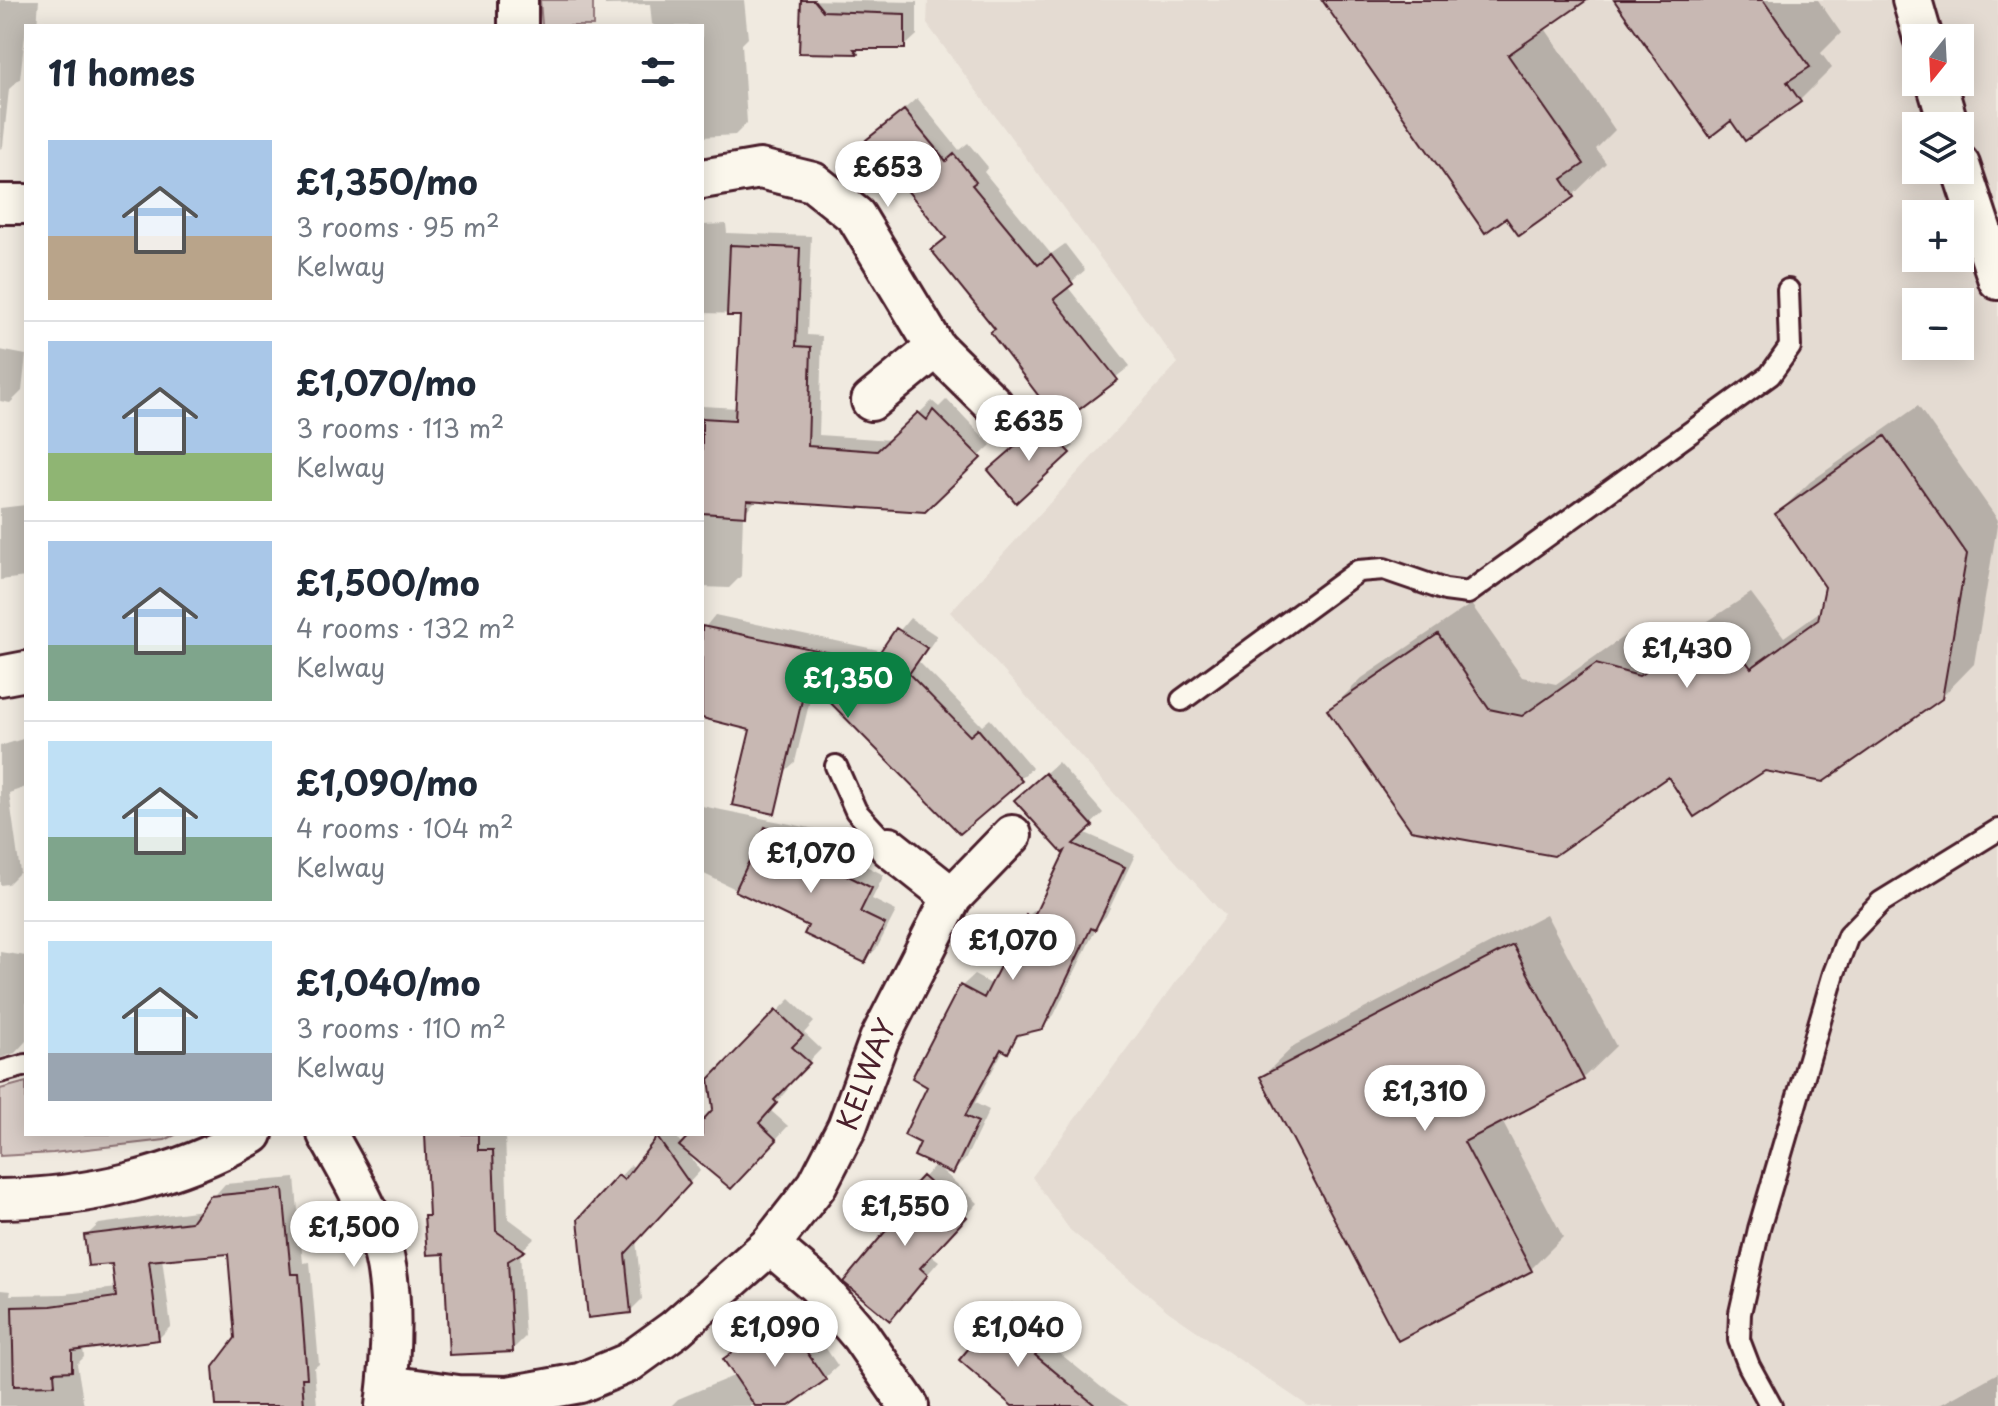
<!DOCTYPE html>
<html lang="en">
<head>
<meta charset="utf-8">
<style>
  :root { --surface:#fff; --page:#f2f2f3; --text:#1f2937; --muted:#747a83; --line:#e0e1e3; --accent:#0b8043 }
  body { margin:0; font-family:"Playpen Sans",sans-serif; background:var(--page); color:var(--text); height:100vh; display:flex; flex-direction:column; font-size:30px; white-space:nowrap }
  * { box-sizing:border-box; margin:0 }
  p { font-size:26px; color:var(--muted) }
  .icon { flex:none; width:44px; height:44px; fill:none; stroke:currentColor; stroke-width:2; stroke-linecap:round; stroke-linejoin:round }
  .map { position:relative; flex:1; overflow:hidden }
  .side { position:absolute; left:24px; top:24px; width:680px; height:1112px; display:flex; flex-direction:column; background:var(--surface); border-radius:0px; box-shadow:0 4px 20px #0003 }
  .side>* { flex:none }
  .needle { width:52px; rotate:198deg }
  .tools { position:absolute; left:1902px; top:24px; display:grid; gap:16px }
  .tools a { display:grid; place-items:center; width:72px; height:72px; border-radius:0px; background:var(--surface); box-shadow:0 4px 20px #0003; font-size:40px }
  .price { position:absolute; translate:-50% -68px; padding:0 18px; border-radius:28px; background:#fff; color:#222; font-size:26px; line-height:52px; filter:drop-shadow(0 2px 4px #0008) }
  .price::after { content:''; position:absolute; left:50%; top:48px; width:24px; height:18px; margin-left:-12px; background:inherit; clip-path:polygon(0 0,100% 0,50% 100%) }
  .price.on { background:var(--accent); color:#fff }
  ul { padding:0; list-style:none }
  li { display:flex; align-items:center; gap:24px; height:200px; padding:0 24px }
  li+li { border-top:2px solid var(--line) }
  li span { display:grid; place-items:center; flex:none; width:224px; height:160px; border-radius:0px; color:#555 }
  li>.icon { margin-inline-start:auto }
  span .icon { width:96px; height:96px; fill:#fffc; stroke-width:1 }
  li b { font-size:34px }
  h2 { display:flex; justify-content:space-between; align-items:center; height:96px; padding:0 24px; font-size:34px }
  .map>svg:first-child { display:block }
</style>
</head>
<body>
<div class="map">
<svg width="1998" height="1406" viewBox="0 0 1998 1406">
  <rect width="100%" height="100%" fill="#f0eae0"/>
  <filter id="ink" filterUnits="userSpaceOnUse"><feTurbulence type="fractalNoise" baseFrequency=".0125" numOctaves="2"/><feDisplacementMap in="SourceGraphic" scale="16" xChannelSelector="R" yChannelSelector="G"/><feConvolveMatrix kernelMatrix="1 2 1 2 8 2 1 2 1" color-interpolation-filters="sRGB"/></filter>
  <g filter="url(#ink)">
    <path fill="#e4dbd2" fill-rule="evenodd" d="M928,0H1998V1406H1308L1169,1312L1070,1230L1032,1177L1225,916L950,612L1178,363L927,24ZM1916,38H1960V82H1916ZM1916,126H1960V170H1916ZM1916,214H1960V258H1916ZM1916,302H1960V346H1916Z"/>
    <path fill="#d8ccc6" stroke="#917678" stroke-width="2" d="M540,0H593V26H542Z
      M26,1082V1134H177L165,1140L53,1153L0,1156V1089Z"/>
    <path fill="#0003" d="M0,0H39L37,26H26L20,79L9,89L3,146L0,149Z
      M605,0H744L748,38L742,44L747,123L735,135L702,137V26H655L652,24L650,4L605,5Z
      M803,0L917,2V35L904,47H862L857,52L802,51Z
      M1339,0H1584L1544,27L1615,130L1596,149L1606,163L1573,195L1519,233Z
      M1617,0H1818L1841,33L1821,53L1832,68L1800,100L1745,138L1732,119Z
      M917,98L959,150L968,143L988,167L984,172L1051,254L1065,244L1085,270L1067,286L1130,366L1061,421L997,328L947,237L869,140Z
      M726,224L727,233L811,236L807,335L822,336L819,435L891,440L932,401L939,407L947,399L991,445L924,510L757,499L743,514L741,576L729,588L702,587V406L738,408L742,314L702,313V225Z
      M0,350L26,355L22,391L10,403L0,401Z
      M1918,406L1998,520L1974,664L1941,698L1669,774L1329,711L1362,678L1471,604L1522,677L1556,684L1630,632L1673,644L1751,593L1784,637L1822,610L1827,587L1777,514L1810,482Z
      M1048,420L1074,446L1016,500L996,464Z
      M26,505V577L0,580V508Z
      M715,615L883,651L910,618L937,636L919,662L982,726L990,719L1032,768L960,832L814,683L795,762L783,773L753,728L702,716V631Z
      M26,738V787L9,793L20,872L8,884L0,885V746Z
      M1058,762L1103,813L1083,832L1135,855L1106,916L1097,926L1054,1015L1042,1027L1023,1031L1007,1051L1004,1049L975,1103L989,1110L965,1160L953,1172L937,1166L978,1203L931,1255L939,1261L890,1318L892,1227L884,1220L936,1164L923,1142L930,1086L962,986L974,975L993,985L1028,916L1041,905L1071,843L1028,789Z
      M702,806L815,829L810,838L884,875L872,899L896,911L877,948L864,961L811,925L702,873Z
      M1546,914L1616,1046L1583,1078L1502,1121L1563,1237L1530,1270L1262,1077L1295,1045Z
      M0,952L26,956V1041L15,1053L0,1058Z
      M790,999L814,1022L804,1033L821,1049L785,1086L788,1089L770,1110L788,1126L744,1174L687,1152L700,1171L636,1240L642,1299L630,1311L580,1219L631,1165L636,1169L663,1134H675L682,1145L693,1134H702V1124L715,1110L711,1079Z
      M427,1134H505L508,1218L535,1238L520,1252L525,1337L512,1350L446,1251L426,1217L430,1213Z
      M295,1178L303,1263L310,1262L319,1364L314,1368L317,1406H218L237,1338L230,1252L162,1258L171,1326L159,1338L83,1348L84,1357L77,1364L84,1406H0V1290L11,1291L10,1295L65,1294L117,1288L114,1262L86,1236L99,1224L202,1210L225,1184Z
      M1012,1302L1051,1335L1046,1342L1101,1387L1129,1406H1015L1000,1315Z
      M800,1311L838,1366L825,1378L786,1406H671L678,1399L736,1375L725,1359L738,1347L775,1321L779,1326Z
      M1998,1373V1406H1938Z"/>
    <path fill="#c8b8b3" stroke="#4a1f2b" stroke-width="2" d="M801,0H814L823,11L905,14V49H854L858,54L799,53Z
      M1322,0H1587L1508,55L1584,164L1562,179L1574,197L1519,236L1506,218L1485,233Z
      M1614,0H1763L1810,67L1787,82L1801,102L1745,141L1731,121L1710,137Z
      M904,110L946,161L954,154L976,182L972,185L1038,265L1051,255L1073,284L1054,299L1118,380L1060,424L990,332L995,329L931,250L946,238L866,140Z
      M730,245L800,248L796,346L811,347L808,446L877,451L918,412L927,420L933,410L981,458L925,512L747,500L746,516L702,513V418L735,420L740,316H727Z
      M1041,424L1070,453L1016,503L988,470Z
      M1885,436L1967,554L1942,699L1823,782L1765,771L1694,817L1668,777L1554,856L1411,830L1327,710L1438,634L1489,709L1522,716L1596,664L1639,676L1718,624L1751,668L1818,620L1825,587L1775,514Z
      M702,626L873,662L896,628L927,648L909,674L970,736L978,729L1022,781L960,834L807,679L775,814L732,805L750,730L702,718Z
      M1045,773L1093,826L1073,844L1125,867L1095,930L1091,928L1043,1029L1017,1035L1008,1053L1001,1049L965,1116L978,1122L953,1174L914,1156L920,1143L904,1135L927,1087L912,1078L960,985L984,998L1026,915L1033,918L1065,851L1062,853L1014,800Z
      M765,827L802,844L799,851L872,888L860,912L885,924L865,963L804,934L808,926L735,891Z
      M1513,945L1584,1080L1464,1142L1532,1271L1398,1341L1260,1077Z
      M776,1010L803,1036L792,1047L810,1063L774,1100L777,1103L759,1123L777,1140L731,1189L679,1146L690,1134H702V1121L713,1109L709,1079Z
      M425,1134H478V1150H493L496,1231L525,1251L508,1261L513,1352L449,1355L444,1254L427,1255L424,1216H429Z
      M657,1137L690,1184L625,1254L631,1313L588,1318L578,1219L618,1175L624,1180Z
      M922,1176L967,1217L920,1268L928,1275L890,1321L843,1282L889,1227L881,1220Z
      M283,1189L291,1274H299L307,1378H302L304,1406H216L213,1367L235,1338L228,1254L149,1261L159,1340L72,1351V1371L54,1372L55,1385L14,1386L12,1307L51,1306L116,1297L112,1264L88,1266L84,1235L191,1222L210,1196Z
      M998,1313L1040,1349L1035,1355L1096,1406H1012L959,1360Z
      M786,1322L826,1380L789,1406H755L723,1359L761,1332L765,1338Z"/>
    <g fill="none" stroke-linecap="round" stroke-linejoin="round">
      <defs>
        <path id="lane" d="M1182,700L1358,571L1384,569L1445,590L1468,593L1770,375L1790,347L1788,290
          M836,766L856,811L889,847
          M0,1072L26,1065
          M1771,1406L1749,1366L1739,1340L1740,1313L1759,1229L1834,973L1848,936L1881,902L1998,830"/>
        <g id="street">
          <path d="M518,0V26"/>
          <path d="M1912,0L1923,38"/>
          <path d="M1936,82L1949,126"/>
          <path d="M1960,165L1998,280"/>
          <path d="M702,179L760,169L813,182L856,216L936,348L993,404"/>
          <path d="M0,204H26"/>
          <path d="M871,401L936,348"/>
          <path d="M0,676L26,671"/>
          <path d="M889,847L952,897"/>
          <path d="M327,1134C346,1168 366,1202 379,1239C396,1286 391,1357 385,1406"/>
          <path d="M0,1199C87,1198 177,1177 253,1134"/>
          <path d="M770,1245L817,1285L860,1335L909,1406"/>
          <path id="s1" d="M388,1385L458,1395L508,1396L580,1383L628,1363L675,1329L770,1245L817,1185L847,1127L879,1040L952,897L1012,835"/>
        </g>
      </defs>
      <use href="#lane" stroke="#4a1f2b" stroke-width="26"/>
      <use href="#street" stroke="#4a1f2b" stroke-width="44"/>
      <use href="#lane" stroke="#fbf7ec" stroke-width="20"/>
      <use href="#street" stroke="#fbf7ec" stroke-width="38"/>
    </g>
  </g>
  <g text-anchor="middle" stroke-width="6" stroke-linejoin="round" paint-order="stroke">
    <g font-size="28" fill="#4a1f2b" stroke="#fbf7ec">
      <text dy="10" stroke="none"><textPath href="#s1" startOffset="628">KELWAY</textPath></text>
    </g>
  </g>
</svg>
<div class="tools">
<a><svg class="needle" viewBox="-14 -14 28 28"><path d="M0-13l5 13h-10z" fill="#e53935"/><path d="M0 13l5-13h-10z" fill="#747a83"/></svg></a>
<a><svg class="icon" aria-label="layers" viewBox="0 0 24 24"><path d="M12 4l9 5-9 5-9-5zM3 14l9 5 9-5"/></svg></a>
<a>+</a>
<a>−</a>
</div>
<b class="price" style="left:888px;top:209px">£653</b>
<b class="price" style="left:1029px;top:463px">£635</b>
<b class="price" style="left:1687px;top:690px">£1,430</b>
<b class="price on" style="left:848px;top:720px">£1,350</b>
<b class="price" style="left:811px;top:895px">£1,070</b>
<b class="price" style="left:1013px;top:982px">£1,070</b>
<b class="price" style="left:1425px;top:1133px">£1,310</b>
<b class="price" style="left:905px;top:1248px">£1,550</b>
<b class="price" style="left:354px;top:1269px">£1,500</b>
<b class="price" style="left:775px;top:1369px">£1,090</b>
<b class="price" style="left:1018px;top:1369px">£1,040</b>
<section class="side">
<h2>11 homes<svg class="icon" aria-label="filters" viewBox="0 0 24 24"><path d="M4 7h16M4 17h16"/><circle cx="9" cy="7" r="2"/><circle cx="15" cy="17" r="2"/></svg></h2>
<ul>
<li><span style="background:linear-gradient(#a9c7e8 60%,#b9a48a 0)"><svg class="icon" aria-label="home" viewBox="0 0 24 24"><path d="M3 11l9-7 9 7M6 9v11h12V9"/></svg></span><div><b>£1,350/mo</b><p>3 rooms · 95 m²</p><p>Kelway</p></div></li>
<li><span style="background:linear-gradient(#a9c7e8 70%,#8fb573 0)"><svg class="icon" aria-label="home" viewBox="0 0 24 24"><path d="M3 11l9-7 9 7M6 9v11h12V9"/></svg></span><div><b>£1,070/mo</b><p>3 rooms · 113 m²</p><p>Kelway</p></div></li>
<li><span style="background:linear-gradient(#a9c7e8 65%,#7fa58c 0)"><svg class="icon" aria-label="home" viewBox="0 0 24 24"><path d="M3 11l9-7 9 7M6 9v11h12V9"/></svg></span><div><b>£1,500/mo</b><p>4 rooms · 132 m²</p><p>Kelway</p></div></li>
<li><span style="background:linear-gradient(#bfe0f5 60%,#7fa58c 0)"><svg class="icon" aria-label="home" viewBox="0 0 24 24"><path d="M3 11l9-7 9 7M6 9v11h12V9"/></svg></span><div><b>£1,090/mo</b><p>4 rooms · 104 m²</p><p>Kelway</p></div></li>
<li><span style="background:linear-gradient(#bfe0f5 70%,#9aa5b1 0)"><svg class="icon" aria-label="home" viewBox="0 0 24 24"><path d="M3 11l9-7 9 7M6 9v11h12V9"/></svg></span><div><b>£1,040/mo</b><p>3 rooms · 110 m²</p><p>Kelway</p></div></li>
</ul>
</section>
</div>
</body>
</html>
